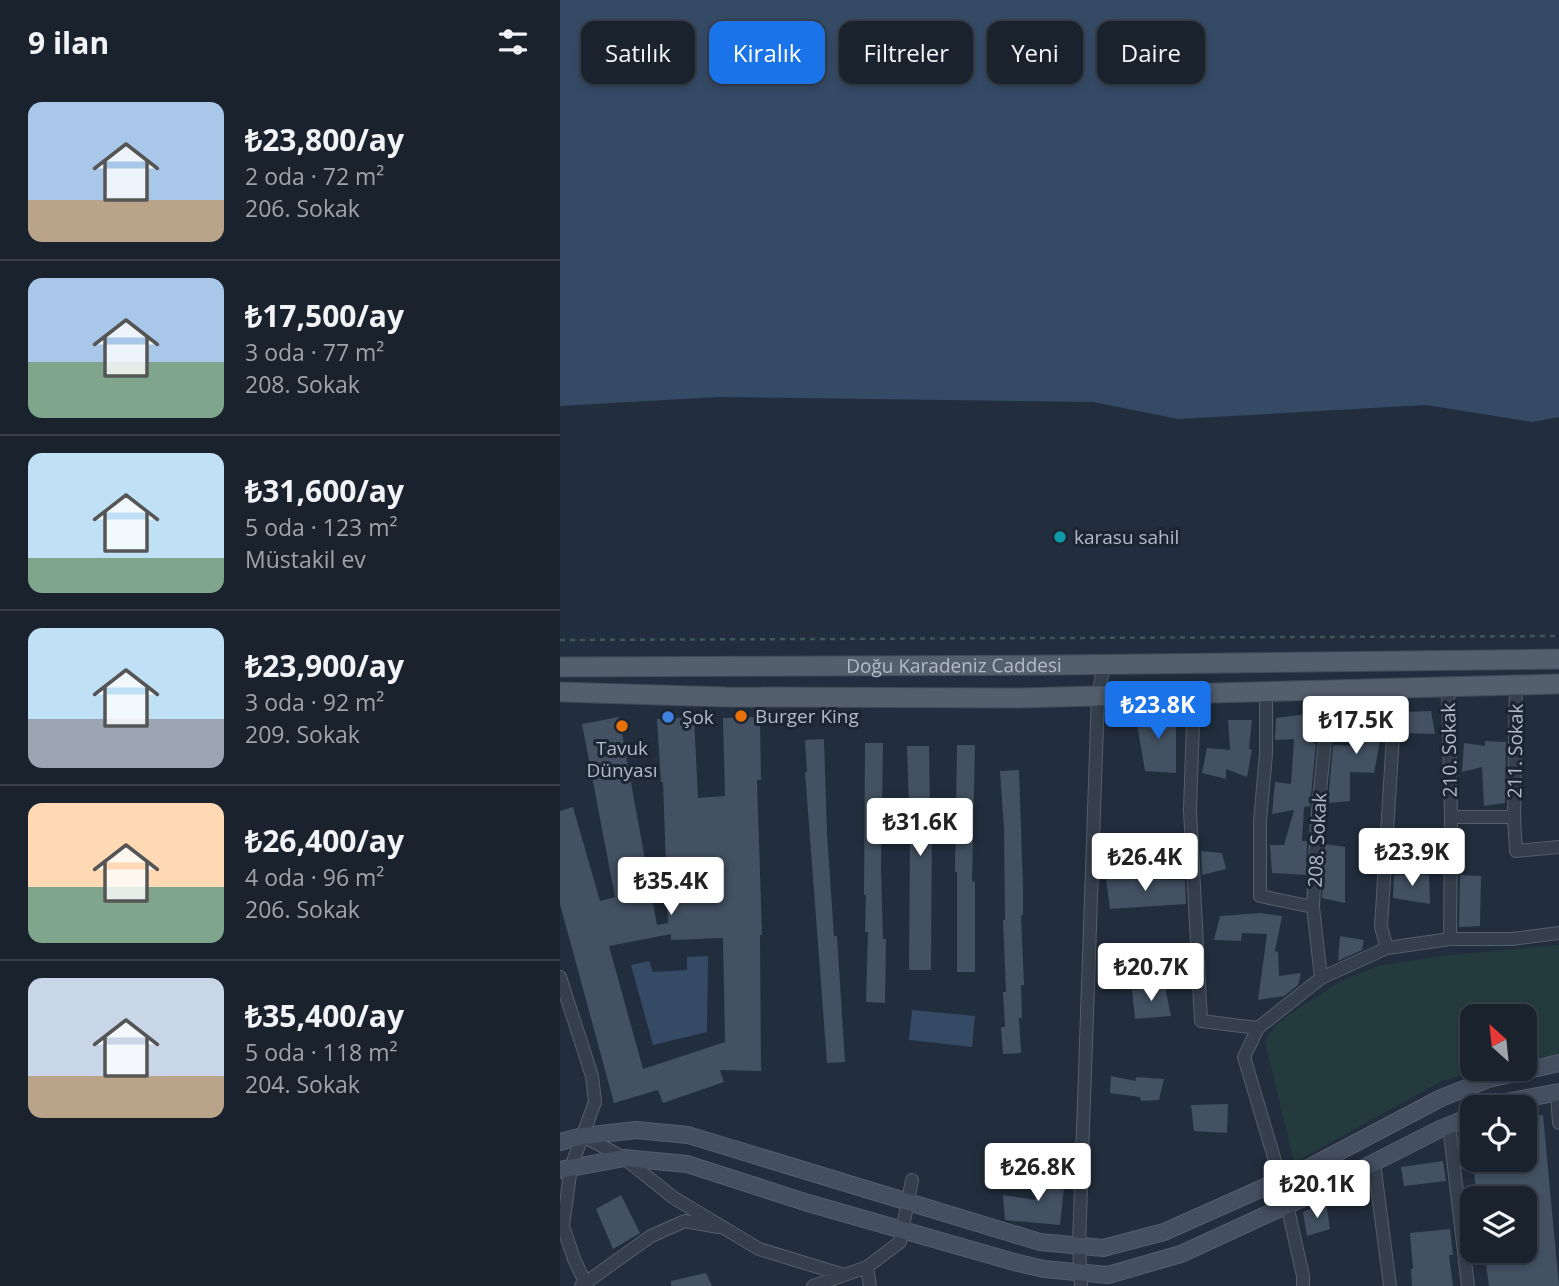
<!DOCTYPE html>
<html lang="tr">
<head>
<meta charset="utf-8">
<style>
  :root { --surface:#1a222e; --page:#272f3a; --text:#f1f3f6; --muted:#9fa4aa; --line:#383f4a; --accent:#1a73e8 }
  body { margin:0; font-family:"Open Sans",sans-serif; background:var(--page); color:var(--text); height:100vh; display:flex; flex-direction:column; font-size:26px; white-space:nowrap }
  * { box-sizing:border-box; margin:0 }
  p { font-size:23px; color:var(--muted) }
  .icon { flex:none; width:38px; height:38px; fill:none; stroke:currentColor; stroke-width:2; stroke-linecap:round; stroke-linejoin:round }
  .map { position:relative; flex:1; overflow:hidden }
  .side { display:flex; flex-direction:column; background:var(--surface); width:560px }
  .side>* { flex:none }
  .banner { position:absolute; left:21px; top:21px; width:665px; height:63px; display:flex; gap:14px }
  .needle { width:46px; rotate:333deg }
  .controls { position:absolute; left:900px; top:1004px; display:grid; gap:14px }
  .controls a { display:grid; place-items:center; width:77px; height:77px; border-radius:14px; background:var(--surface); box-shadow:0 4px 10px #0003,0 0 0 2px var(--line); font-size:35px }
  .price { position:absolute; translate:-50% -60px; padding:0 16px; border-radius:7px; background:#fff; color:#222; font-size:23px; line-height:46px; filter:drop-shadow(0 2px 4px #0008) }
  .price::after { content:''; position:absolute; left:50%; top:42px; width:21px; height:16px; margin-left:-10px; background:inherit; clip-path:polygon(0 0,100% 0,50% 100%) }
  .price.selected { background:var(--accent); color:#fff }
  ul { padding:0; list-style:none }
  li { display:flex; align-items:center; gap:21px; height:175px; padding:0 28px }
  li+li { border-top:2px solid var(--line) }
  li span { display:grid; place-items:center; flex:none; width:196px; height:140px; border-radius:14px; color:#555 }
  li>.icon { margin-inline-start:auto }
  span .icon { width:84px; height:84px; fill:#fffc; stroke-width:1 }
  li b { font-size:30px }
  h2 { display:flex; justify-content:space-between; align-items:center; height:84px; padding:0 28px; font-size:30px }
  .chip { padding:0 24px; border-radius:14px; background:var(--surface); box-shadow:0 4px 10px #0003,0 0 0 2px var(--line); font-size:24px; line-height:63px }
  .chip.selected { background:var(--accent); color:#fff }
  main { display:flex; flex:1; min-height:0 }
  .map>svg:first-child { display:block }
</style>
</head>
<body>
<main>
<section class="side">
<h2>9 ilan<svg class="icon" aria-label="filters" viewBox="0 0 24 24"><path d="M4 7h16M4 17h16"/><circle cx="9" cy="7" r="2"/><circle cx="15" cy="17" r="2"/></svg></h2>
<ul>
<li><span style="background:linear-gradient(#a9c7e8 70%,#b9a48a 0)"><svg class="icon" aria-label="home" viewBox="0 0 24 24"><path d="M3 11l9-7 9 7M6 9v11h12V9"/></svg></span><div><b>₺23,800/ay</b><p>2 oda · 72 m²</p><p>206. Sokak</p></div></li>
<li><span style="background:linear-gradient(#a9c7e8 60%,#7fa58c 0)"><svg class="icon" aria-label="home" viewBox="0 0 24 24"><path d="M3 11l9-7 9 7M6 9v11h12V9"/></svg></span><div><b>₺17,500/ay</b><p>3 oda · 77 m²</p><p>208. Sokak</p></div></li>
<li><span style="background:linear-gradient(#bfe0f5 75%,#7fa58c 0)"><svg class="icon" aria-label="home" viewBox="0 0 24 24"><path d="M3 11l9-7 9 7M6 9v11h12V9"/></svg></span><div><b>₺31,600/ay</b><p>5 oda · 123 m²</p><p>Müstakil ev</p></div></li>
<li><span style="background:linear-gradient(#bfe0f5 65%,#9aa5b1 0)"><svg class="icon" aria-label="home" viewBox="0 0 24 24"><path d="M3 11l9-7 9 7M6 9v11h12V9"/></svg></span><div><b>₺23,900/ay</b><p>3 oda · 92 m²</p><p>209. Sokak</p></div></li>
<li><span style="background:linear-gradient(#ffd9b3 60%,#7fa58c 0)"><svg class="icon" aria-label="home" viewBox="0 0 24 24"><path d="M3 11l9-7 9 7M6 9v11h12V9"/></svg></span><div><b>₺26,400/ay</b><p>4 oda · 96 m²</p><p>206. Sokak</p></div></li>
<li><span style="background:linear-gradient(#c9d6e8 70%,#b9a48a 0)"><svg class="icon" aria-label="home" viewBox="0 0 24 24"><path d="M3 11l9-7 9 7M6 9v11h12V9"/></svg></span><div><b>₺35,400/ay</b><p>5 oda · 118 m²</p><p>204. Sokak</p></div></li>
</ul>
</section>
<div class="map">
<svg width="999" height="1286" viewBox="0 0 999 1286">
  <rect width="100%" height="100%" fill="#222e3d"/>
  <path fill="#243b3e" d="M999,945V1054L964,1060V1017H912V1069H929L881,1081L734,1163L705,1041L716,1025L729,1015L781,981L818,966L881,956Z"/>
  <path fill="#354a65" d="M0,0H999V417L972,422L866,405L618,419L533,402L158,397L0,406Z
    M148,956L147,1032L93,1045L71,965L89,961L93,972L127,970V957Z
    M352,1010L415,1016L412,1047L349,1040Z"/>
  <path fill="#435162" fill-rule="evenodd" d="M871,711L875,734L843,733V712Z
    M575,712H616V773L585,771Z
    M797,712L825,714L814,773L790,772V801L768,803L773,745L795,746Z
    M755,713L753,743L756,744L750,806L744,807L742,841H747L746,875L712,873L710,845H724L734,810L712,814L715,782L731,784L734,739L715,740L716,718Z
    M59,717L97,925L108,923L103,782H101L97,719L134,717L138,798L165,796L163,718L200,717L201,780H197L202,935H200L201,1071L160,1070L164,1082L103,1103L98,1090L54,1103L0,904V811L13,807L40,901L55,897L22,724ZM111,934V940L163,938L165,1042L83,1069L49,946Z
    M668,720H692L689,749L692,750L687,777L666,769V779L642,773L647,748L670,750Z
    M264,739L267,834L274,936H277L285,1062L267,1063L245,772H247L245,740Z
    M925,741L946,742L945,803L924,806L922,767L902,772L904,743L925,746Z
    M305,743H323L321,868L323,939H326L325,1003L306,1002L308,932H305L306,895H304Z
    M397,745H415L412,881L415,882V972H397V872H395Z
    M347,746H369L370,811H372L371,970H349L350,839Z
    M459,770L463,887V915H461L464,985H461L462,1018H459L461,1053L443,1054L441,1027H445L443,992H446L443,920H445L444,830L440,771Z
    M765,844L785,847V903L762,898Z
    M641,851L662,853L666,869L642,875Z
    M834,875H869L870,904L833,898Z
    M900,875L921,876L920,926L899,927Z
    M546,879L625,880L626,904L550,909Z
    M700,913L722,916L715,951L718,952L719,976L741,973L738,985L724,996L698,1000L707,934L682,933L681,941L654,940L660,916Z
    M780,936L804,940L802,950L778,961Z
    M605,987L611,1016L575,1019L572,990Z
    M551,1076L576,1081V1077L604,1079L599,1100L581,1101L580,1097L550,1093Z
    M668,1104L667,1133L634,1131L631,1105Z
    M983,1115L999,1286H929L924,1251H965L964,1199H917L913,1162L964,1160V1117Z
    M883,1161L886,1181L844,1186L841,1167Z
    M477,1173L505,1178L500,1225L445,1220L443,1195L475,1200Z
    M61,1195L80,1233L53,1249L36,1209Z
    M766,1202L770,1229L747,1236L743,1212Z
    M890,1229L893,1255H889L893,1286H852L851,1269H853L850,1233Z
    M146,1273L152,1286H111V1281Z"/>
  <g fill="none" stroke-linecap="round" stroke-linejoin="round">
    <defs>
      <path id="minor" d="M888,686L891,817L890,939
        M706,691V754L700,821V896L753,907L761,978
        M634,692L630,810L641,1021L698,1028
        M891,817H954L956,851L999,847
        M954,817L956,684
        M753,907L757,821L770,690
        M827,948L821,927L836,688
        M0,977L32,1076L35,1102L11,1167L3,1226L14,1259L27,1286
        M997,1093L999,1123
        M889,1125L908,1286
        M23,1136L64,1158L114,1198L199,1249L284,1275
        M814,1163L830,1286
        M307,1267L310,1286
        M21,1286L91,1236L125,1221L158,1227
        M253,1286L307,1267L340,1242L352,1180
        M521,1286L519,1245L538,695L544,665
        M743,1286V1276L724,1191L684,1057L698,1028L761,978L827,948L890,939H952L999,933"/>
      <path id="secondary" d="M933,1108L946,1102L999,1092
        M0,1142L23,1136L76,1130L128,1135L480,1242L543,1248L604,1232L750,1167L881,1098L929,1079L999,1063
        M0,1170L64,1158L127,1164L248,1203L458,1263L484,1269L548,1275L621,1254L756,1192L880,1129L912,1116"/>
      <g id="primary">
        <path id="s1" d="M0,667L498,665L999,659"/>
        <path d="M0,692L166,697L458,698L999,684"/>
      </g>
    </defs>
    <use href="#minor" stroke="#555e6b" stroke-width="14"/>
    <use href="#secondary" stroke="#555e6b" stroke-width="18"/>
    <use href="#primary" stroke="#404956" stroke-width="21"/>
    <path stroke="#3f5758" stroke-width="2.5" stroke-dasharray="5 5" stroke-linecap="butt" d="M0,640L999,636"/>
    <use href="#minor" stroke="#36404d" stroke-width="12"/>
    <use href="#secondary" stroke="#444f60" stroke-width="16"/>
    <use href="#primary" stroke="#545f6d" stroke-width="19"/>
  </g>
  <circle fill="#0f9aa8" stroke="#1c2532" stroke-width="2.5" cx="500" cy="537" r="7"/>
  <g fill="#e8710a" stroke="#1c2532" stroke-width="2.5">
    <circle cx="181" cy="716" r="7"/>
    <circle cx="62" cy="726" r="7"/>
  </g>
  <circle fill="#3f7fe0" stroke="#1c2532" stroke-width="2.5" cx="108" cy="717" r="7"/>
  <g text-anchor="middle" stroke-width="6" stroke-linejoin="round" paint-order="stroke">
    <g font-size="19" fill="#b2bbc9" stroke="#1c2532" text-anchor="start">
      <text x="514" y="544">karasu sahil</text>
      <text x="195" y="723">Burger King</text>
      <text x="122" y="724">Şok</text>
      <text x="62" y="755" text-anchor="middle">Tavuk<tspan x="62" dy="22">Dünyası</tspan></text>
    </g>
    <g font-size="19" fill="#b2bbc9" stroke="#1c2532">
      <text dy="7" stroke="none"><textPath href="#s1" startOffset="394">Doğu Karadeniz Caddesi</textPath></text>
      <text transform="translate(889 750) rotate(-91)" y="7">210. Sokak</text>
      <text transform="translate(955 751) rotate(-89)" y="7">211. Sokak</text>
      <text transform="translate(757 840) rotate(-87)" y="7">208. Sokak</text>
    </g>
  </g>
</svg>
<div class="controls">
<a><svg class="needle" viewBox="-14 -14 28 28"><path d="M0-13l5 13h-10z" fill="#e53935"/><path d="M0 13l5-13h-10z" fill="#9fa4aa"/></svg></a>
<a><svg class="icon" aria-label="locate" viewBox="0 0 24 24"><circle cx="12" cy="12" r="6"/><path d="M12 2v4M12 18v4M2 12h4M18 12h4"/></svg></a>
<a><svg class="icon" aria-label="layers" viewBox="0 0 24 24"><path d="M12 4l9 5-9 5-9-5zM3 14l9 5 9-5"/></svg></a>
</div>
<b class="price selected" style="left:598px;top:741px">₺23.8K</b>
<b class="price" style="left:796px;top:756px">₺17.5K</b>
<b class="price" style="left:360px;top:858px">₺31.6K</b>
<b class="price" style="left:852px;top:888px">₺23.9K</b>
<b class="price" style="left:585px;top:893px">₺26.4K</b>
<b class="price" style="left:111px;top:917px">₺35.4K</b>
<b class="price" style="left:591px;top:1003px">₺20.7K</b>
<b class="price" style="left:478px;top:1203px">₺26.8K</b>
<b class="price" style="left:757px;top:1220px">₺20.1K</b>
<div class="banner">
<a class="chip">Satılık</a>
<a class="chip selected">Kiralık</a>
<a class="chip">Filtreler</a>
<a class="chip">Yeni</a>
<a class="chip">Daire</a>
</div>
</div>
</main>
</body>
</html>
